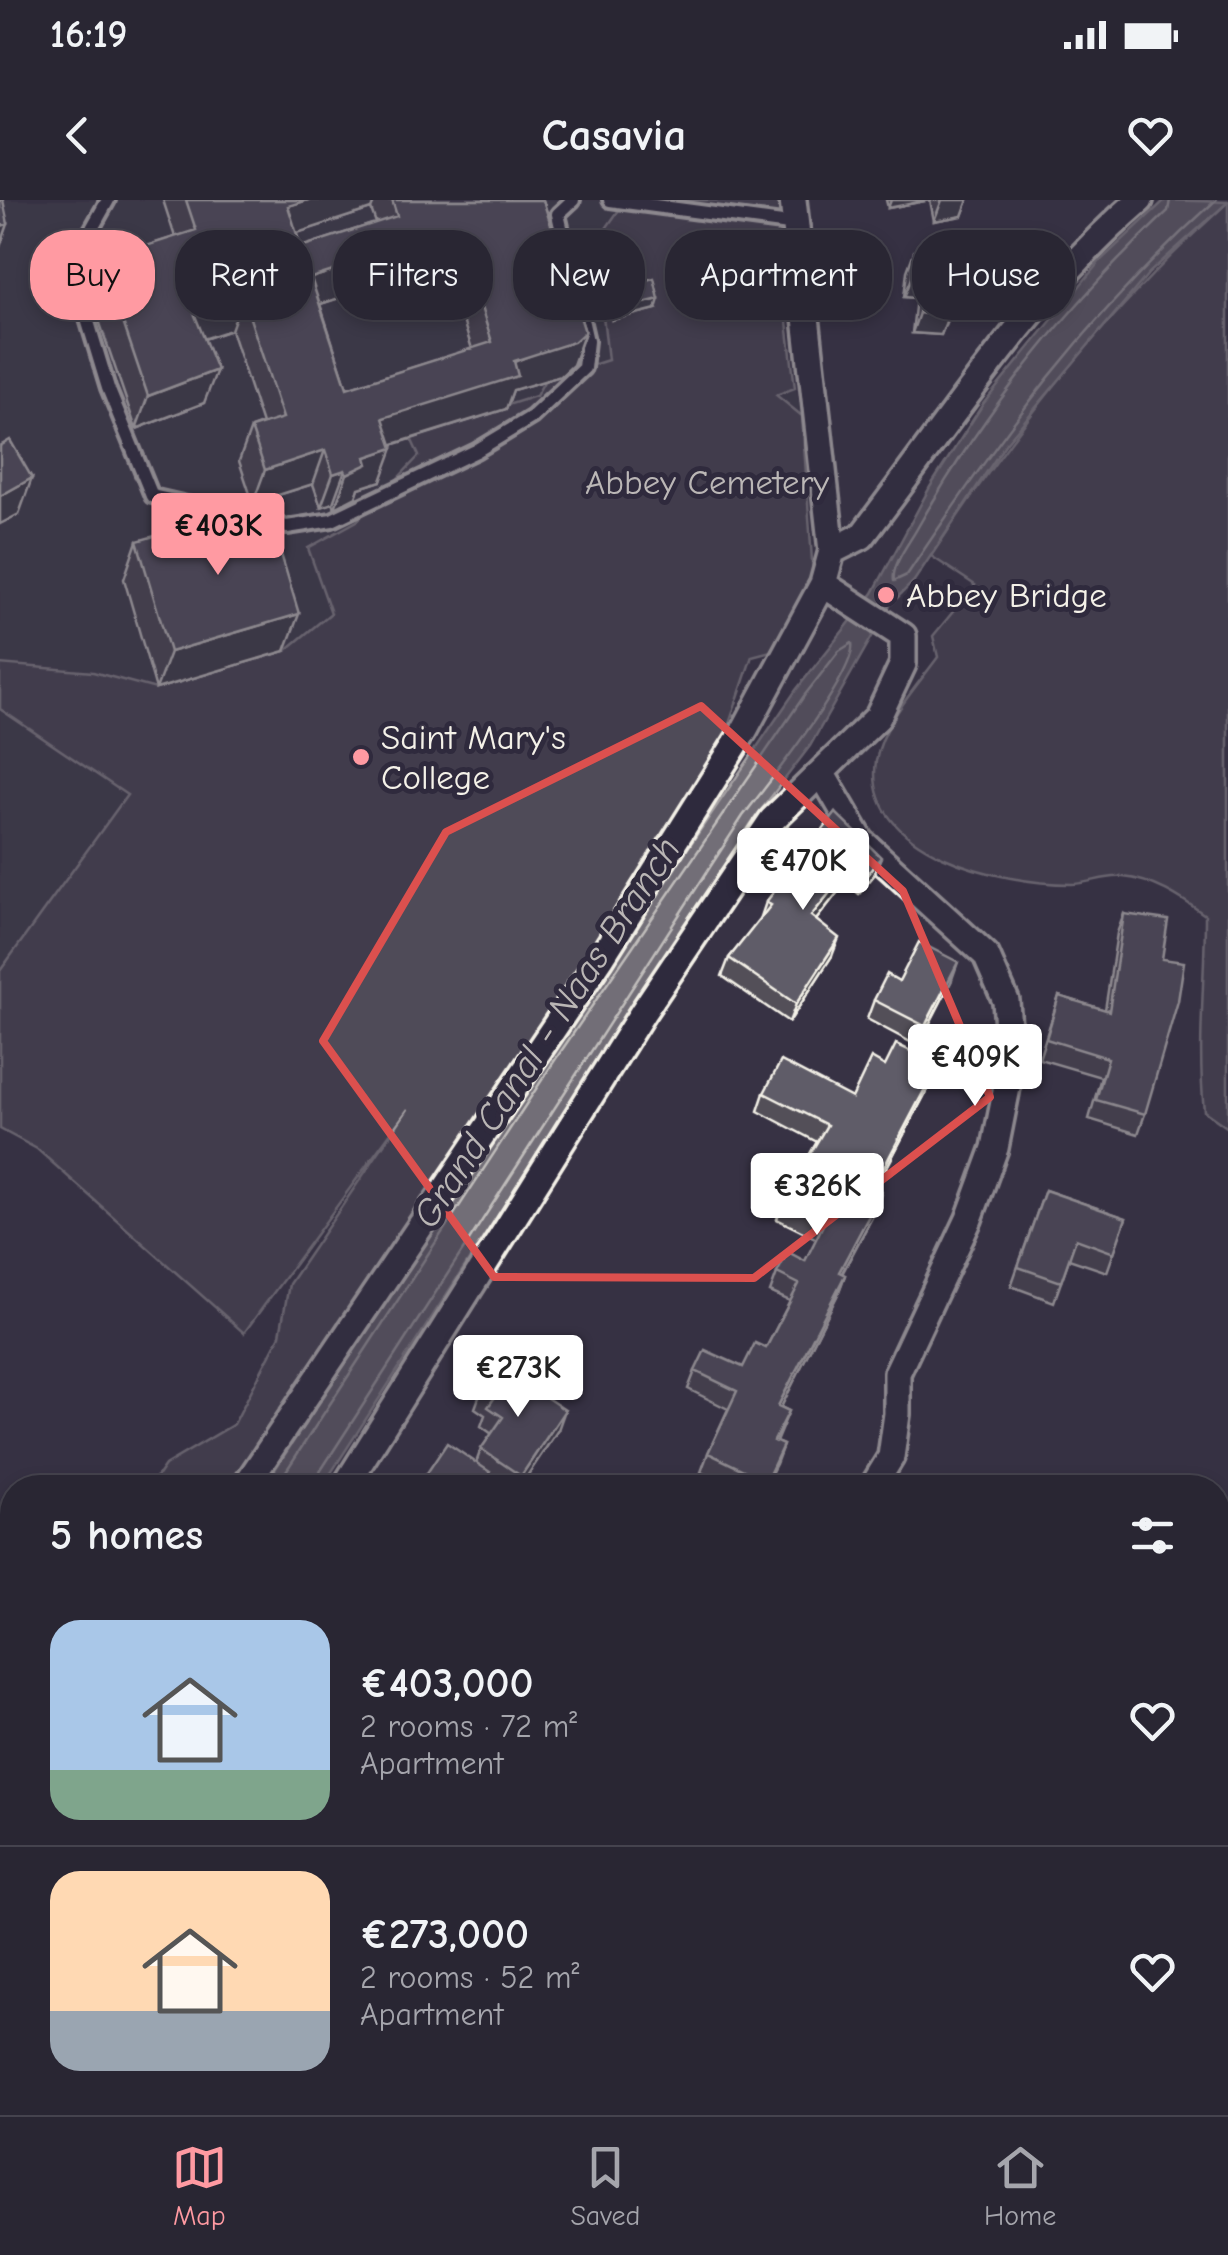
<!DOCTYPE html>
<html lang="en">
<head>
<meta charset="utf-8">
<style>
  :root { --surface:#292633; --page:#35323f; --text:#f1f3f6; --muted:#a5a5ac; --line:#45434e; --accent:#ff9aa2 }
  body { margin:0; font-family:"Comic Neue",sans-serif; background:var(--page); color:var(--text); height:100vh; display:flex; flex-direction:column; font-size:38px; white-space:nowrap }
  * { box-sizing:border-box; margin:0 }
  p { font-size:32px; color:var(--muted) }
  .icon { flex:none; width:55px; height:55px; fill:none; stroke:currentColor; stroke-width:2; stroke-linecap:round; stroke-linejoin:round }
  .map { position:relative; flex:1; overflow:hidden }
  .details { position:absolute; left:0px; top:1275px; width:1230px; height:640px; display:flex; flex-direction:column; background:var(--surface); border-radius:40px 40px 0 0; box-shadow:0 5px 15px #0003,0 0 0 2px var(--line) }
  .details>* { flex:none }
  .guide { position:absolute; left:30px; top:30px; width:1170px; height:90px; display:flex; gap:20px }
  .price { position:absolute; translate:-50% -85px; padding:0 22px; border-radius:10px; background:#fff; color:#222; font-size:32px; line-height:65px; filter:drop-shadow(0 2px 5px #0008) }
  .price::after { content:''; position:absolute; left:50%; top:60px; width:30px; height:22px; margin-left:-15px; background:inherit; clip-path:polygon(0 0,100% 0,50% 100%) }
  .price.current { background:var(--accent); color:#111 }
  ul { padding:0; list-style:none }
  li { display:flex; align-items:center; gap:30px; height:250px; padding:0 50px }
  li+li { border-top:2px solid var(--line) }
  li span { display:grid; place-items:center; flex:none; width:280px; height:200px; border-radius:30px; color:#555 }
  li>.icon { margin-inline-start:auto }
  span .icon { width:120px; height:120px; fill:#fffc; stroke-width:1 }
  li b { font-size:42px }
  h2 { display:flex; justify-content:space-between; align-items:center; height:120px; padding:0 50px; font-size:42px }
  .chip { padding:0 35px; border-radius:40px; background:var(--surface); box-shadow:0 5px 15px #0003,0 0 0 2px var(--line); font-size:35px; line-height:90px }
  .chip.current { background:var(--accent); color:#111 }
  .status { display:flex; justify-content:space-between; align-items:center; height:70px; padding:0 50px; background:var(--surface); direction:ltr }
  .status svg { height:28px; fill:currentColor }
  header { display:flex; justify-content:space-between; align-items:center; height:130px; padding:0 50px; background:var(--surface); font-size:45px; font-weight:600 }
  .tabs { display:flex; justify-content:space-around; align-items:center; height:140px; border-top:2px solid var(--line); background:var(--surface); font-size:28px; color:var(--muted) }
  .tabs a { display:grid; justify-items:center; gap:5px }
  .tabs .current { color:var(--accent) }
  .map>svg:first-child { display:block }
</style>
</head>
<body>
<div class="status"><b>16:19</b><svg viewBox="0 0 49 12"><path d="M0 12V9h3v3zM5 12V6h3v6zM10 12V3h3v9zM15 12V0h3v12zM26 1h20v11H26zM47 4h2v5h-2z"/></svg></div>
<header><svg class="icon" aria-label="back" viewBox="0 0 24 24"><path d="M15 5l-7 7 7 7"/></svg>Casavia<svg class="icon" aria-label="heart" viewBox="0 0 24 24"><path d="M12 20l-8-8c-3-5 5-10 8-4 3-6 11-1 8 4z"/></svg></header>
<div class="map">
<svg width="1228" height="1915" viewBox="0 0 1228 1915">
  <rect width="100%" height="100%" fill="#373244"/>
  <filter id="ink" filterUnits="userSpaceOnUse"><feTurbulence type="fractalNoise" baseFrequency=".01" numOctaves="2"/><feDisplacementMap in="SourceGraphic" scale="20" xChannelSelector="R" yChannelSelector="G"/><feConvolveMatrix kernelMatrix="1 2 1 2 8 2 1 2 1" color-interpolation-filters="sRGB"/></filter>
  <g filter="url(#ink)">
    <path fill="#433f4e" d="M0,0H688L780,20L789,156L802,216L776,194L244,1133L37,949L0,929Z"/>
    <path fill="#504b59" stroke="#a29ea0" stroke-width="2.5" d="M626,0H779L782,80L795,188L776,195L802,216L813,375L771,451L752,456L728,527L750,540L237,1287H150L165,1265L234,1224L280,1135L289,1084L408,909L244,1133L37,949L0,929V771L127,595L0,509V464L93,472L156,489L285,451L331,413L308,348L357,321L419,256L410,236L536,196L545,180L608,160L595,44Z
      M1228,2V928L1204,911C1197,845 1205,781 1205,715C1180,697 1154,680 1123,677C1106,675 1088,684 1071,684C1002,684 862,653 876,561C882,524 917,486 938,457L933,436L975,385L931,356C1021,220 1107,111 1228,2Z
      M0,1351L12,1359V1588L0,1589Z"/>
    <path fill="#726e77" stroke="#a6a2a4" stroke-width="2.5" d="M1165,0L1228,2L1149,73L1006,243L914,381L890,405L810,546L752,622L322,1287L263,1288L547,854L796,490L873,393L930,287L983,204L1100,61Z
      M12,1680V1765L0,1784V1698Z"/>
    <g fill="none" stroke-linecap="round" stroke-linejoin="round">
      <path stroke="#c0bdbb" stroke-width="2.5" d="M1170,0L1168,11C1069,104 985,209 918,327C910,342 891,365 894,381L907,375C1003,231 1086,117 1216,0
        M275,1288L555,860L804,496L839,451L852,443C858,472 765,588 743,616L316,1278L314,1288"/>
      <defs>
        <path id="lane" d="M108,0L71,66L108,188L152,296L287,327L332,320L476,251L532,217L584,168L587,141L558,14L573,0
          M610,0L797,25"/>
        <path id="street" d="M832,351L862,336C951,220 1029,96 1140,0
          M822,574L861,641L986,755L1006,801L1011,867L995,948L969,1019L897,1173V1214L891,1257L872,1288
          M244,1288L601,758L745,529L823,384L832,351L793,0
          M344,1288L643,812L772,620L878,517L903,464V436L823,384
          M0,1654L12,1636"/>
      </defs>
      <use href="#lane" stroke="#f4f1e8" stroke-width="20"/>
      <use href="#street" stroke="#f4f1e8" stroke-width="32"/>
      <use href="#lane" stroke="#2f2a3d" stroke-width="12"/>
      <use href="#street" stroke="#2f2a3d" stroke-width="25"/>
    </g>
    <path fill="#524f59" stroke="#f4f1e8" stroke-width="2.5" fill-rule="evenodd" d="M163,0H543L585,132L573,165L561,176L513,190L506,209L392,245L381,281L359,288L356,297L335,308L333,303L321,307L313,284L253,303L239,261L251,228L262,224L231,130L204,139V203L136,229L90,94L102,60L175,37ZM371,9L376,23L301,47L296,33ZM445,64L472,149L347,188L320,104Z
      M886,0H968L962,16L934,21L930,0L888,8Z
      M914,52L966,117L949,115L941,135L912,133L916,98L904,97L907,71Z
      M610,89L656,109L612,120L607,98Z
      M137,341L285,451L156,489L124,379Z
      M836,613L874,675L859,694L845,683L816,720L832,756L789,822L722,776L729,758L760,720L766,702Z
      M1124,714L1162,759L1145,914L1138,934L1089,919L1101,877L1039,859L1059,796L1105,810L1117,733Z
      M951,782L918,846L867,819L874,800Z
      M885,866L931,883L876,988V1010L842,1074L845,1075L838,1094L781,1207L789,1211L776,1242L783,1245L765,1288H734L701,1272L708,1253L728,1209L688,1189L695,1171L743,1167L766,1148L790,1101L770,1092L777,1073L805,1061L817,1039L777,1019L783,1000L817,942L758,911L764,893L852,898Z
      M1045,990L1126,1018L1107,1072L1069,1059L1054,1102L1011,1086Z
      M482,1189L558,1230L519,1288H502L488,1278L485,1288H417L476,1263L481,1249L492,1234L481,1226L485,1215L475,1208Z"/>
    <path fill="#424048" stroke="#f4f1e8" stroke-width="2.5" d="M308,0H375L371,9L276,40L288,6Z
      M891,0H930L888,8Z
      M942,0H968L962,16L934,21Z
      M8,24L0,47V26Z
      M457,31L445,64L299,111L311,78Z
      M912,78L923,79L916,98L904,97Z
      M950,95L973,97L966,117L943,114Z
      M243,97L231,130L182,146L194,113Z
      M659,99L656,109L612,120L616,110Z
      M919,113L948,116L941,135L912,133Z
      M585,132L573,165L561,176L513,190L506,209L371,251L383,218Z
      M217,170L204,203L136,229L148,196Z
      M393,248L381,281L359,288L356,297L335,308L347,274L366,257Z
      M325,250L313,284L253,303L265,270Z
      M345,270L333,303L321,307L333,274Z
      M32,278L19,314L0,324V296Z
      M299,414L285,451L156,489L170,452Z
      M881,657L874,675L859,694L866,676Z
      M852,665L845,683L805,734L811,716Z
      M839,738L832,756L789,822L796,804Z
      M958,762L951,782L918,846L925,826Z
      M938,864L931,883L867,1005L874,986Z
      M882,991L876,1010L832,1091L839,1072Z
      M845,1075L838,1094L772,1225L778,1206Z
      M565,1210L558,1230L519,1288H516L521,1276Z
      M783,1245L776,1264L763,1288L766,1281Z"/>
    <path fill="#5f5c67" stroke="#f4f1e8" stroke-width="2.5" fill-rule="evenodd" d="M0,0H3L8,24L0,26Z
      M186,0H308L288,6L301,47L397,16L392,0H543L585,132L574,142L514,161L518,176L383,218L393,248L366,257L368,264L347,274L345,270L333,274L325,250L265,270L251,228L283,218L243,97L194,113L217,170L148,196L102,60L196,30ZM457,31L492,142L347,188L311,78Z
      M914,52L977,57L973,97L950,95L948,116L919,113L923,79L912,78Z
      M654,78L659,99L616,110L610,89Z
      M10,240L32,278L0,296V246Z
      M266,304L299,414L170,452L137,341Z
      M836,613L881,657L866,676L852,665L811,716L839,738L796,804L729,758L771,705L766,702Z
      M1124,714L1168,720L1162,759L1184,762L1178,801L1145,914L1096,900L1108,858L1046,839L1059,796L1109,811Z
      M919,742L958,762L925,826L874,800L887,774L899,781Z
      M896,844L938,864L874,986L882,991L839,1072L845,1075L778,1206L789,1211L774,1241L783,1245L766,1281L708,1253L737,1191L695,1171L705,1150L743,1167L755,1143L766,1148L799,1084L777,1073L788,1052L805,1061L825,1021L783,1000L827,925L764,893L781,861L852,898L871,858L885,866Z
      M1045,990L1126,1018L1114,1053L1076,1039L1061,1082L1018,1067Z
      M498,1165L565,1210L521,1276L481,1249L503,1217L488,1207L495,1197L482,1189Z
      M447,1243L490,1272L480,1288H417Z"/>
  </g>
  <path d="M0 0H1228V1915H0ZM701,506L903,691L990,897L754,1078L494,1077L323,841L446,632Z" fill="#373244" fill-opacity=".55" fill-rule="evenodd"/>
  <path fill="none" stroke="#dc504e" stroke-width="8" stroke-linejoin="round" d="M701,506L903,691L990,897L754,1078L494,1077L323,841L446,632Z"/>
  <g fill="#ff9aa2" stroke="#2f2a3d" stroke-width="4">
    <circle cx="886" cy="395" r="10"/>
    <circle cx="361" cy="557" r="10"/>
  </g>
  <g text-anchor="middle" stroke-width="10" stroke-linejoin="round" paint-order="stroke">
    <g font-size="35" fill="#bbb7b6" stroke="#2f2a3d">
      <text x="707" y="294">Abbey Cemetery</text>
    </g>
    <g font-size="35" fill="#f4f1e8" stroke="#2f2a3d" text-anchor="start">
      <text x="906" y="407">Abbey Bridge</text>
      <text x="381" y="549">Saint Mary's<tspan x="381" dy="40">College</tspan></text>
    </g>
    <g font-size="38" font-style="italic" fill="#bab6b5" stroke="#2f2a3d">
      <text transform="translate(546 832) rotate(-57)" y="13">Grand Canal - Naas Branch</text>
    </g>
  </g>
</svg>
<b class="price current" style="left:218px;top:378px">€403K</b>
<b class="price" style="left:803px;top:713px">€470K</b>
<b class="price" style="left:975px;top:909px">€409K</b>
<b class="price" style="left:817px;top:1038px">€326K</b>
<b class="price" style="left:518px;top:1220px">€273K</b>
<div class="guide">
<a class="chip current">Buy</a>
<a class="chip">Rent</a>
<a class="chip">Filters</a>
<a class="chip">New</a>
<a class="chip">Apartment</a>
<a class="chip">House</a>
</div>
<section class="details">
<h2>5 homes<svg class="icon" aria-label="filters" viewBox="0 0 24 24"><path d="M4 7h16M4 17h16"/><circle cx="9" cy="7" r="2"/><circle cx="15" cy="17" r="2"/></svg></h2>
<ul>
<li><span style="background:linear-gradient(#a9c7e8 75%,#7fa58c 0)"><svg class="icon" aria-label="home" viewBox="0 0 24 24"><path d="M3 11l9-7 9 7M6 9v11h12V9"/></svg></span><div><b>€403,000</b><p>2 rooms · 72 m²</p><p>Apartment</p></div><svg class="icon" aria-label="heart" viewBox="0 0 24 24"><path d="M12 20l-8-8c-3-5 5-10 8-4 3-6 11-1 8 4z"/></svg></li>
<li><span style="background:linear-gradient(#ffd9b3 70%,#9aa5b1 0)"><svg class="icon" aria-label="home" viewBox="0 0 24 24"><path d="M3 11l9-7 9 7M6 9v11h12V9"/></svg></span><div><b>€273,000</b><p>2 rooms · 52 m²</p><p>Apartment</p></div><svg class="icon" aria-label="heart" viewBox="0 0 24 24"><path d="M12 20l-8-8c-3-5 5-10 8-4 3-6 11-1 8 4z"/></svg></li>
</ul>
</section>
</div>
<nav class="tabs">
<a class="current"><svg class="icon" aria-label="map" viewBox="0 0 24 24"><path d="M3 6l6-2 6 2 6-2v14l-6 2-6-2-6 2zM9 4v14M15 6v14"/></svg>Map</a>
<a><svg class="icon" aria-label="saved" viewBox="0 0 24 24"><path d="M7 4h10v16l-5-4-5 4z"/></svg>Saved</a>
<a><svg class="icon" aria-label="home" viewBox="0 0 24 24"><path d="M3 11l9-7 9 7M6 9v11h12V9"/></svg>Home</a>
</nav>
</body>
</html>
